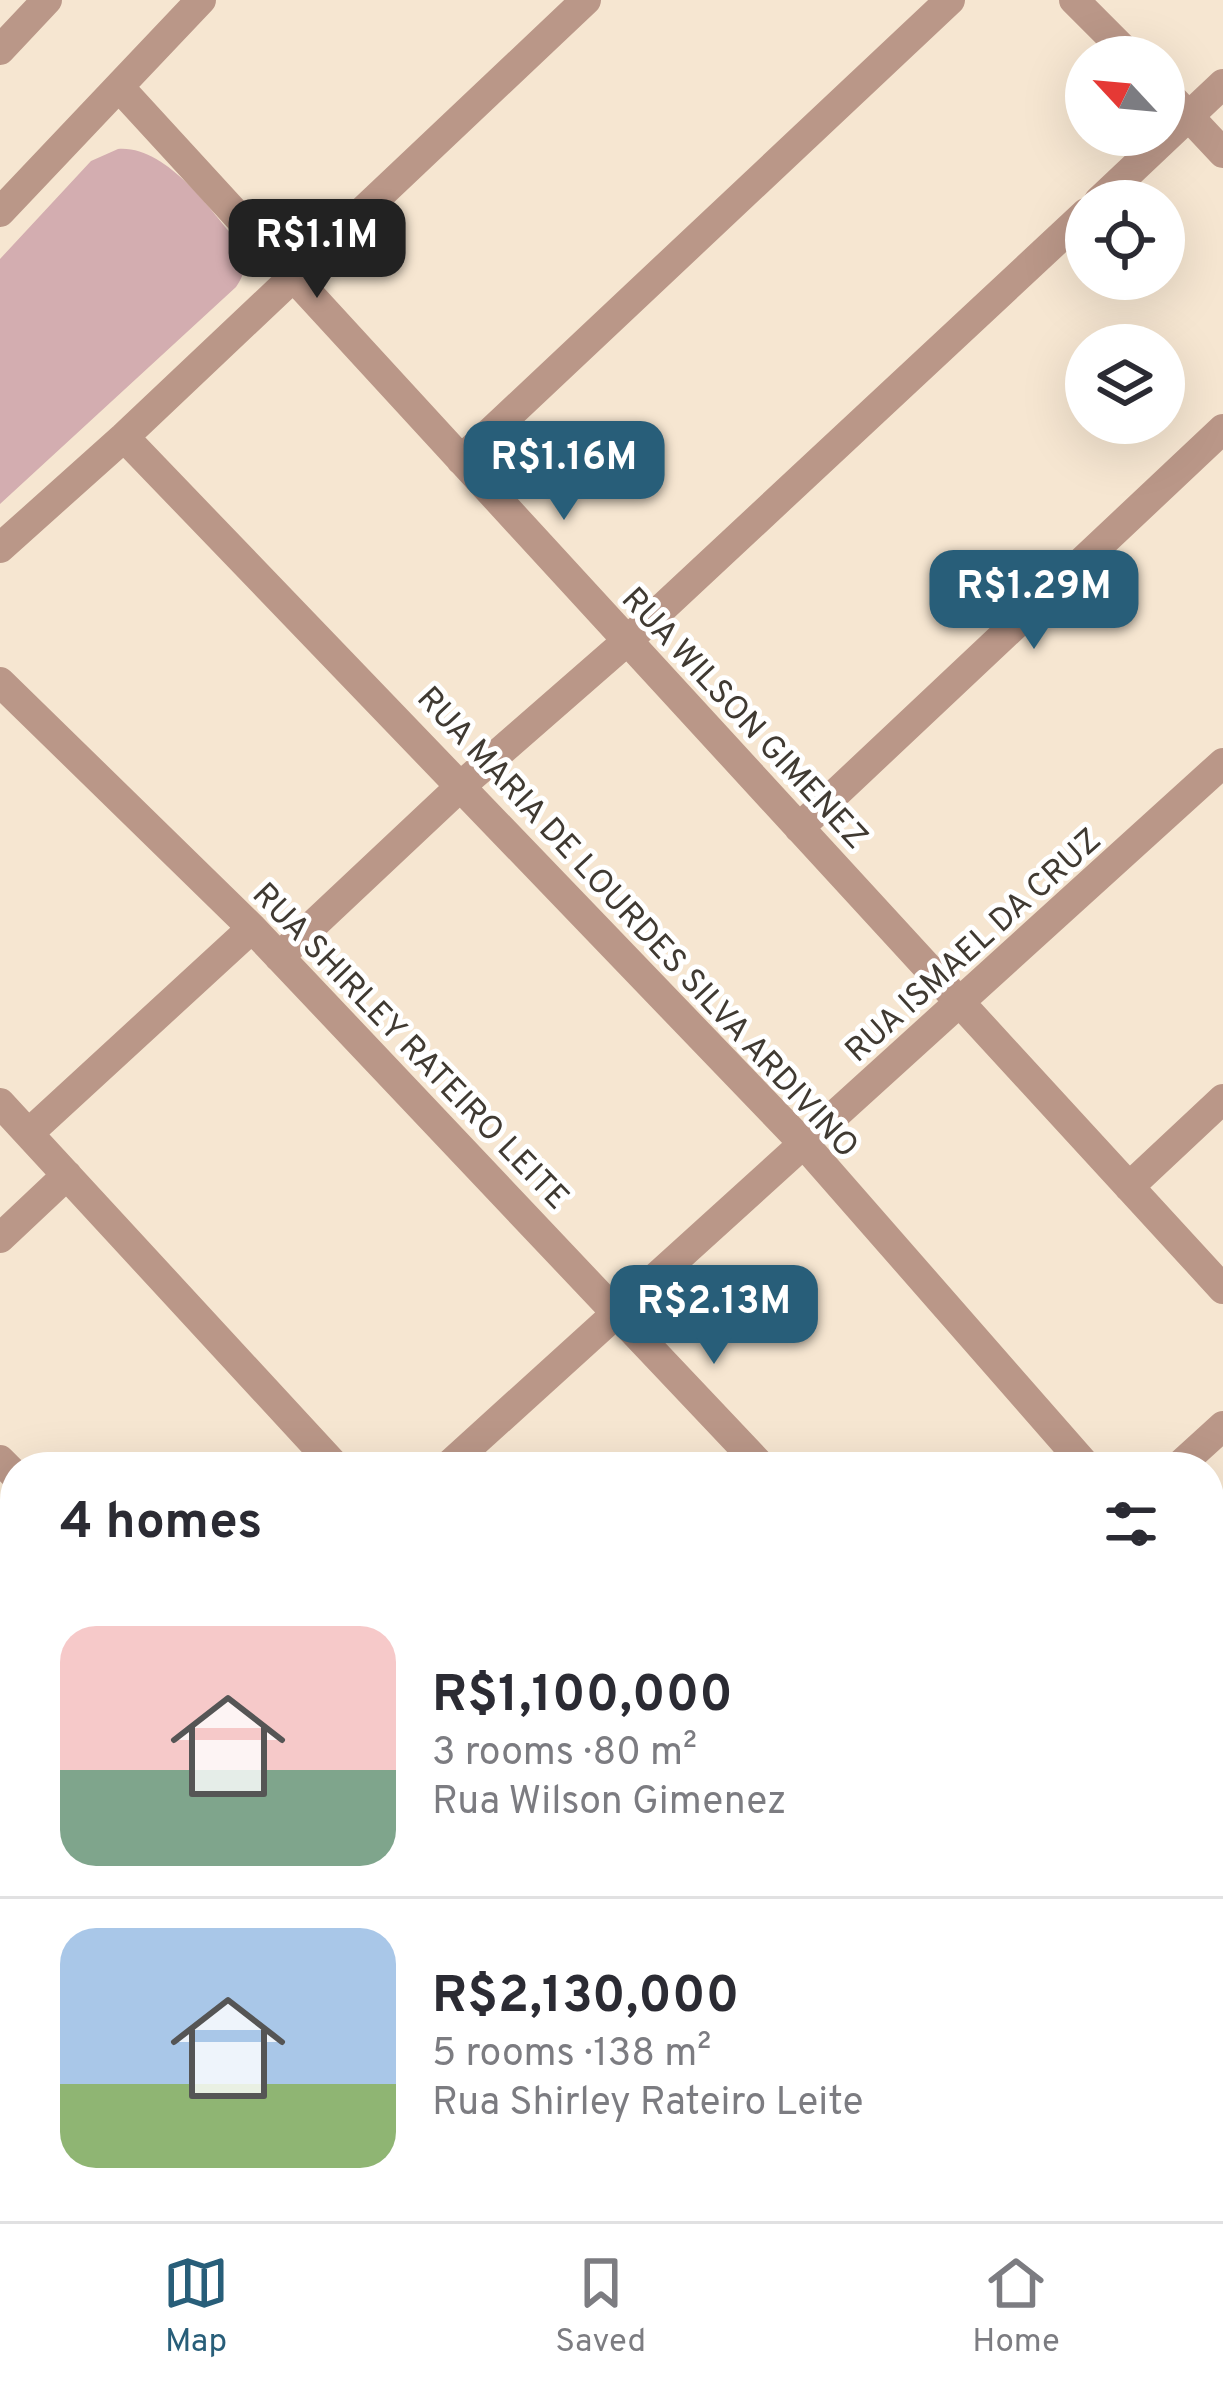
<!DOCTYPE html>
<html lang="en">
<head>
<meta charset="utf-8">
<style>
  :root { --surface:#fff; --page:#f7f7f7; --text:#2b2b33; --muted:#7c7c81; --line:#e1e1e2; --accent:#285e79 }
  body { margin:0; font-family:Overpass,sans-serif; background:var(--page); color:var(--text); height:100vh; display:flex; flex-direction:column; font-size:45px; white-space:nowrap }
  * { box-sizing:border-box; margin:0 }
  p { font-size:39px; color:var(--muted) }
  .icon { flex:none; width:66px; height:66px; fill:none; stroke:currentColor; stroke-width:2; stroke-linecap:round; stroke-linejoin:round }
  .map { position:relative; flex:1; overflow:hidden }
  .drawer { position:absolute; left:0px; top:1452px; width:1224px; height:771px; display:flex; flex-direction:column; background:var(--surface); border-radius:48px 48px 0 0; box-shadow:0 12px 48px #0002 }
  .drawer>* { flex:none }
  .needle { width:78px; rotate:296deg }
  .buttons { position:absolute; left:1065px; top:36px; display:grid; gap:24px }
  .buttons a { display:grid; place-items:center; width:120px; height:120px; border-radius:50%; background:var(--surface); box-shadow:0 12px 48px #0002; font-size:60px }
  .price { position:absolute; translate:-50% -102px; padding:0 27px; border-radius:24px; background:var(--accent); color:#fff; font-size:39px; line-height:78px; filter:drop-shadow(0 3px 6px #0008) }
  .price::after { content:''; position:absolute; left:50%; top:72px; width:36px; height:27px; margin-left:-18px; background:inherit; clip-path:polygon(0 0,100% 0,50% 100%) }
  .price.current { background:#222; color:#fff }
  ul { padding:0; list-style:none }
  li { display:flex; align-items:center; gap:36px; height:300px; padding:0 60px }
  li+li { border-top:3px solid var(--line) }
  li span { display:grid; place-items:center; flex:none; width:336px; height:240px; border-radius:36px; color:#555 }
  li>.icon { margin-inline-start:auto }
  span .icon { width:144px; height:144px; fill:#fffc; stroke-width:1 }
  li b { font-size:51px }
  h2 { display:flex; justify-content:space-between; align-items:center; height:144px; padding:0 60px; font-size:51px }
  .dock { display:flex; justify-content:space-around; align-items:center; height:168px; border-top:3px solid var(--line); background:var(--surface); font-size:33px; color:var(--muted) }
  .dock a { display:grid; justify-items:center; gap:6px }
  .dock .current { color:var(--accent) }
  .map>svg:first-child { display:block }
</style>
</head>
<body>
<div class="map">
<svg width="1223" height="2221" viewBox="0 0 1223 2221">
  <rect width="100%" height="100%" fill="#f6e6d1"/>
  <path fill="#d3adb0" d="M118,149C166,145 211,210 239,244C248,259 246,273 236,287L0,504V259L91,161Z"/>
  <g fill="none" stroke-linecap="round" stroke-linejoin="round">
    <path stroke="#ba9788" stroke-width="30" d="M1074,0L1131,57
      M0,50L47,0
      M119,87L1223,1289
      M1164,90L1223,153
      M1099,201L1223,84
      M0,212L201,0
      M124,437L805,1145L1087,1467
      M461,460L950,0
      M0,548L124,437L586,0
      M0,682L252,928L762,1467
      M799,828L1223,429
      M279,957L462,785L627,641L1086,213
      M0,1103L336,1467
      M29,1133L252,928
      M1129,1187L1223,1099
      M0,1238L67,1175
      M0,1460L15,1475
      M447,1467L1223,763
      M1178,1467L1223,1426
      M1209,1602L1223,1618
      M0,1796L15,1809
      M0,1870L15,1855
      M1209,1954L1223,1970
      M0,2172L15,2192
      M27,2208L37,2221
      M382,2208L394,2221
      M715,2208L727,2221
      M1041,2208L1053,2221
      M453,2221L467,2208"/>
  </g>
  <g text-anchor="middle" stroke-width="10" stroke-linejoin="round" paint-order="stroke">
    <g font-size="33" fill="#403a32" stroke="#fff">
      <text transform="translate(746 717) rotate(47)" y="12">RUA WILSON GIMENEZ</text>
      <text transform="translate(639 921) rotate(47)" y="12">RUA MARIA DE LOURDES SILVA ARDIVINO</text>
      <text transform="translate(972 944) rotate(-42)" y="12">RUA ISMAEL DA CRUZ</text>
      <text transform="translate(412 1045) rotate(46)" y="12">RUA SHIRLEY RATEIRO LEITE</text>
    </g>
  </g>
</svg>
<div class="buttons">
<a><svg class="needle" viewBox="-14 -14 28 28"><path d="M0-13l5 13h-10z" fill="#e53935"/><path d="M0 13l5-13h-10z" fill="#7c7c81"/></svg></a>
<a><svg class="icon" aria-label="locate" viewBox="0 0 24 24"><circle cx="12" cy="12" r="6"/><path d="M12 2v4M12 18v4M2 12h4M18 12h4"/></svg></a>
<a><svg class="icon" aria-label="layers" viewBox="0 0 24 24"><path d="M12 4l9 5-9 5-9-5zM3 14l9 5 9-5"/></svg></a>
</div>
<b class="price current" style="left:317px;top:301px">R$1.1M</b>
<b class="price" style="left:564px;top:523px">R$1.16M</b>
<b class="price" style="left:1034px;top:652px">R$1.29M</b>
<b class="price" style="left:714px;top:1367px">R$2.13M</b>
<section class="drawer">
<h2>4 homes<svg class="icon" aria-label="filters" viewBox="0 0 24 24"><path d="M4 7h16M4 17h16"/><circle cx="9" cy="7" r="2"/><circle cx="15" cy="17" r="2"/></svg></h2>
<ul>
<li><span style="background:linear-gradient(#f6c9c9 60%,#7fa58c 0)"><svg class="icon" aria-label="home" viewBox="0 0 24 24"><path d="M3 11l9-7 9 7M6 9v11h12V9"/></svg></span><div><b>R$1,100,000</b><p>3 rooms · 80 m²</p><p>Rua Wilson Gimenez</p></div></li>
<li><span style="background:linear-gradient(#a9c7e8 65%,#8fb573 0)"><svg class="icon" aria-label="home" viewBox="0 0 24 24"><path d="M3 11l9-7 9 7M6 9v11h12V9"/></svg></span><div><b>R$2,130,000</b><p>5 rooms · 138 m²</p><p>Rua Shirley Rateiro Leite</p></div></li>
</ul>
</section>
</div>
<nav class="dock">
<a class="current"><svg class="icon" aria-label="map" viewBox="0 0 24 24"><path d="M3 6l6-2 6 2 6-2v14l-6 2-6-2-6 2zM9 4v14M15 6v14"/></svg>Map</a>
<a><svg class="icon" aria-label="saved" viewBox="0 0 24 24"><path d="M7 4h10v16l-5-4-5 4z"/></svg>Saved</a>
<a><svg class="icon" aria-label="home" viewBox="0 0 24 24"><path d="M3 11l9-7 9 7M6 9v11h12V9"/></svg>Home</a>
</nav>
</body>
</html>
